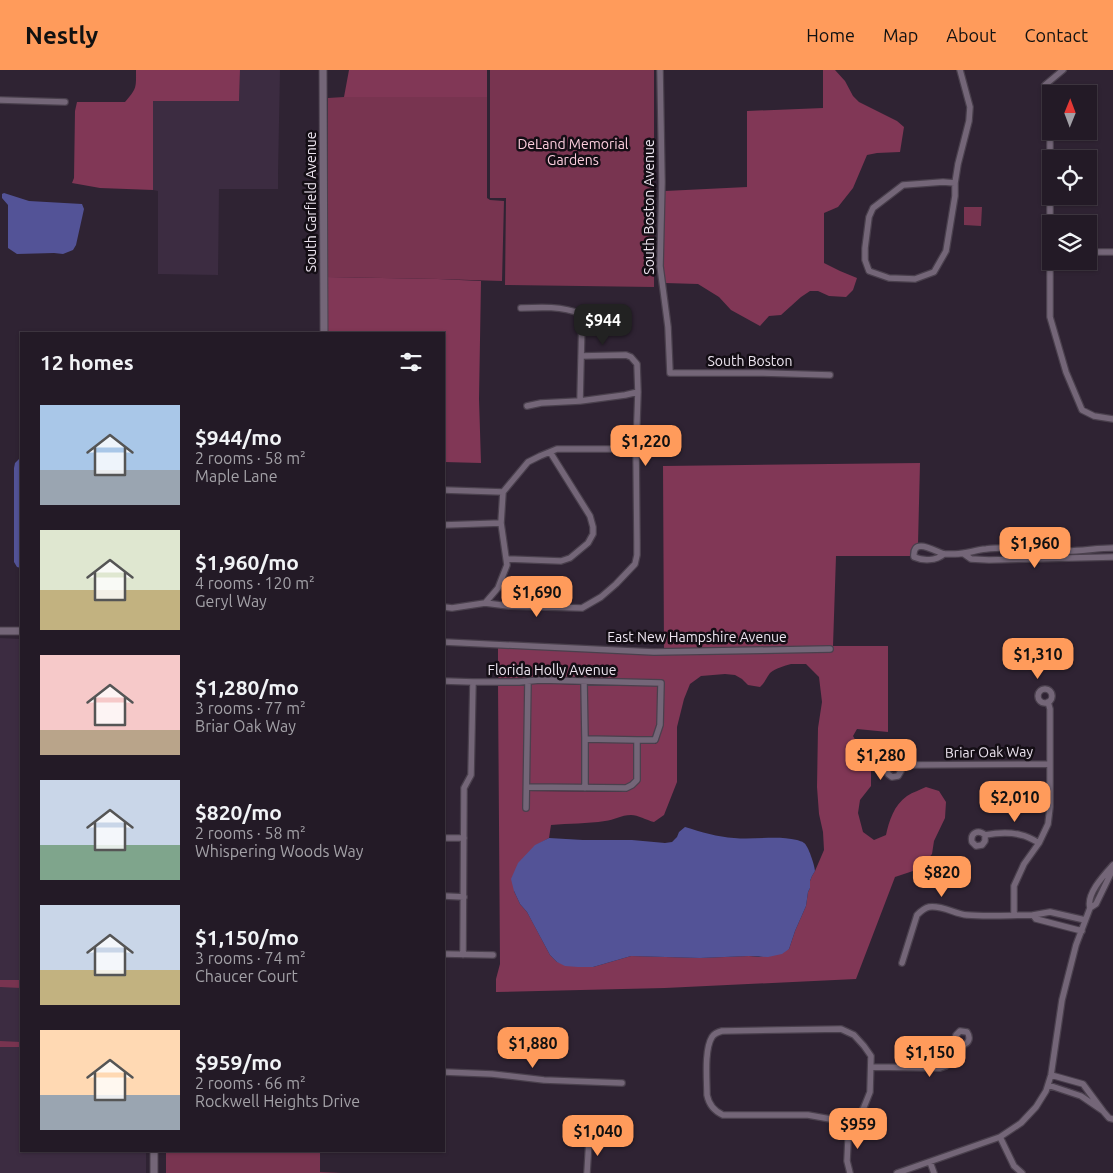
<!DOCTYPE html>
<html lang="en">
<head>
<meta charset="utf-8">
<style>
  :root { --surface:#231a26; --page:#2f2732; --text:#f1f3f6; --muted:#a3a1a7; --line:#403843; --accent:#ff9b5b }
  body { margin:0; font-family:Ubuntu,sans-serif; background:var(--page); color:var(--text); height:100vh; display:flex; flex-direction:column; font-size:19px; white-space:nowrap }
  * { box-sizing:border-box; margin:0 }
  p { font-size:16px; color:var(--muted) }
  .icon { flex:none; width:28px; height:28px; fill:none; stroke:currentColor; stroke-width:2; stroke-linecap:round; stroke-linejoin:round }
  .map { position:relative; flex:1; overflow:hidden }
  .panel { position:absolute; left:20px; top:262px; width:425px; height:820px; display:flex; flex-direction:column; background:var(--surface); border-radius:0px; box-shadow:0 1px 4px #0004,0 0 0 1px var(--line) }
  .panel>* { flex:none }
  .needle { width:32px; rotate:1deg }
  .tools { position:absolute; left:1042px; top:15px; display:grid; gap:10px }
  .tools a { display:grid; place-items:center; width:55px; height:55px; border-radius:0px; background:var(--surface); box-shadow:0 1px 4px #0004,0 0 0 1px var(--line); font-size:25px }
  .price { position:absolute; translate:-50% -42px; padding:0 11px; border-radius:10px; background:var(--accent); color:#111; font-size:16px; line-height:32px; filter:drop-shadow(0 1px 2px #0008) }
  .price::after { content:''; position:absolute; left:50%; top:30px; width:15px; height:11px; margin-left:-8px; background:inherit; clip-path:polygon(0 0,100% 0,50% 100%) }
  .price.on { background:#222; color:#fff }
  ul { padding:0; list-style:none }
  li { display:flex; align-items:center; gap:15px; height:125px; padding:0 20px }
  li span { display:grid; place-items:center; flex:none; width:140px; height:100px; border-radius:0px; color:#555 }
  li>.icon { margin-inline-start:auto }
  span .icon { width:60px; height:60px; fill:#fffc; stroke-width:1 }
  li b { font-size:21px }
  h2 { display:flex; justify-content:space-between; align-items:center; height:60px; padding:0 20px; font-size:21px }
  header { display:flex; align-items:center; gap:30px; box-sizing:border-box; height:70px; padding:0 25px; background:var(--accent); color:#111 }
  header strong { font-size:24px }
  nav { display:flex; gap:28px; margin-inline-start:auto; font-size:18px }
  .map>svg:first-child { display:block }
</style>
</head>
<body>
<header>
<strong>Nestly</strong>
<nav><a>Home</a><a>Map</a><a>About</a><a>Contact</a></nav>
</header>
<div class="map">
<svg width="1113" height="1103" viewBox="0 0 1113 1103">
  <rect width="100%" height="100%" fill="#2f2333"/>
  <path fill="#3c2c41" d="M240,0H280L278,104V119H219L218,205L158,204V121L153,120V31H239Z
    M0,568L21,569V1081H146V1103H0Z"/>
  <path fill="#783450" d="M490,0H654V217L505,215L506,128H490Z
    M344,27H487V128L490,130L504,131L502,211L438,209L327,207L328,28Z
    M964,137H982L981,156L964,155Z
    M0,910H21V918L0,917Z
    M0,971L21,972V977H0Z
    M166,1081H320V1102L342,1103H166Z"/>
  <path fill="#813756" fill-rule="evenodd" d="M136,0H240L239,31H153V120L100,118L72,113L74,108L75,41L77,32H125C137,18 136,18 136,0Z
    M349,0H487V27H344Z
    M823,0H835L845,11L853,26L859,32L897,51L904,57L900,82L877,83L867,85L853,118L838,137L824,143V193L840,201L857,208L853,220L846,227L829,226L818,221H810L801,227L781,245L769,246L760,256L731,240L719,227L698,214L665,213L663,196L665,121L747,117V41L823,38Z
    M327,207L438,209L481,211L479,329L481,393L444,392V264H327Z
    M920,393L918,474C913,477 910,480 911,486H836L833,576H888V662L857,659L853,666L871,697V716L860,730L858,743L863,762L874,770L886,765C889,751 894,735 907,726C913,722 920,720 926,717L939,721L946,732L945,748L934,771L932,784L919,799L895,807L856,909L665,918L496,922V909L500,894L498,615H525L523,741H529V721L626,722L634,717L640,710V673L656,674L662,656L663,610L540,607L498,609V578L664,579L663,396ZM791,594H806L819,607L822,632L818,658L817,717L819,744L823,762L824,780L815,801L812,806L810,811V818L808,822L806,836L795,861L789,879L759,887L749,886L700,888L631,886L593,897L557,892L550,885L533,853L527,842L520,834L514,821L535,776L549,768L551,755C569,753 587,754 605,751C614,750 621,745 631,745C638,745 646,750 654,752L664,745L677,712V657L684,629L690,614L701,606L725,604L735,605L742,609L748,615L760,617C765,613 766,608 770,603C776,598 784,596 791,594Z
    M540,613L582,615V715L529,714L530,614Z
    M587,615L658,616L657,654L653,667L588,666Z
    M588,672L635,673L634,709L631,713L625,715H587Z"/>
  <path fill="#535397" d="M4,123L29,131L82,134L84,139L76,175L73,180L63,184L54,183L17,184L8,178V135L2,128V124Z
    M21,387V498L17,497L14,492V398L15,393Z
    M685,757C701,762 718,767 734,768C756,770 776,765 797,770C799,771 802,771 804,773C808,775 815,796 815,801L812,806L810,811V818L808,822L806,836L795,861L789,879L782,884L768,887L749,886L700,888L631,886L593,897H578L565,896L557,892L550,885L527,842L520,834L514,821L511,809L518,793L535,775L549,768L583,770H632L665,773L672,772L677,767L679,762Z"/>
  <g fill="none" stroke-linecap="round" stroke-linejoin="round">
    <defs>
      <path id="minor" d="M660,0L662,112L660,196L668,257L670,303H763L830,305
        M1045,15L1063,0
        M0,30L65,32
        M1051,57L1050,61V247L1066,302L1082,340L1094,346L1113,349
        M955,113L943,112L903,115L873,138L869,147L865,178V190L869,201L889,208L915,209L934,202L946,181L955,126V113L958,94L969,51L970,37L960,0
        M1089,182H1113
        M521,238C541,237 562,236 581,244L582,249L580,331L541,333L527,336
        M580,331L625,325L638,322
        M444,420L503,422L528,392L540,386L557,379H636
        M444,455L501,453
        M944,484C936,491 923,491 914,487C912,466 936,482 944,484C947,484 952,484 955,484C966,484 975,480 986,479C1012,476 1040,480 1067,481C1082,481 1098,478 1113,478
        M964,484L971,489L989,490L1113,487
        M507,489L561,491L570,488L588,473L593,464V457L590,446L550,382
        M485,533L498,518L507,495L501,453L503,422
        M444,537L452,538L485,533L509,536L582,538L601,527L616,514L635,494L637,485V472L636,379L638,322L637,294L631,287L626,285L581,286
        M444,572L654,582L830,579
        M444,611L473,612H519L540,610L661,613L660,655L655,670H637
        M584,612L585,669
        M1038 626a7 7 0 1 1 14 0a7 7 0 1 1-14 0Z
        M899,696L901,701L898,706L892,707L888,704L887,700L889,696L894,694L899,696L907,695L1050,694
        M527,717L626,718L632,715L637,710V670L585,669V718
        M526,738L528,611
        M985,765V771L982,775L976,776L972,772C970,763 978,759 985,765C996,763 1010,762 1021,765C1027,766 1034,770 1039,773
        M444,768H464
        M1113,795C1104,805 1086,824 1090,838L1096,834L1113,799
        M444,826L464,827
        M1014,845V816L1024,794L1039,773L1048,754L1050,737V639L1048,632
        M1082,861L1036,849L1033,845L1050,842L1085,850
        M444,884L493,885
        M463,885L464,718L471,705L473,612
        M902,893L917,845C921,841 924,838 929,837C942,835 955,844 967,845C989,847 1011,845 1033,845
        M871,997L940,998L946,996L961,984L963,975C969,973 971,968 967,962L960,961L956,965C954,970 957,974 963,975
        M444,1002L492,1004L544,1010L622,1013
        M1048,1015L1081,1026L1103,1041L1083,1014L1051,1005
        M1103,1041L1109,1048L1113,1049
        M1000,1067L1014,1096L1022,1103
        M930,1092L934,1103
        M587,1103L589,1070
        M850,1103L847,1091L848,1070L852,1058L864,1037L870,1022L871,986L864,976L854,965L841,959L722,961C718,962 714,964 712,967C704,980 707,1010 707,1025C709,1035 714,1041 723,1045H808L836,1050L852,1058
        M897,1103L1000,1067L1021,1053L1036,1037L1046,1021L1051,1005L1062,930L1076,875L1090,838"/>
      <path id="tertiary" d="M323,0L324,264
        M0,561H21
        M154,1103V1081"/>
    </defs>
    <use href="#minor" stroke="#4a404d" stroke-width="8"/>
    <use href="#tertiary" stroke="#4a404d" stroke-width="9"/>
    <use href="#minor" stroke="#746678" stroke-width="5.5"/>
    <use href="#tertiary" stroke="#746678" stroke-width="7"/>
  </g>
  <g text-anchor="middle" stroke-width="5" stroke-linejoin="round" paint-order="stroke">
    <g font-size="14" fill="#fbcddd" stroke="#140e15">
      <text x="573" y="79">DeLand Memorial<tspan x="573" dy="16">Gardens</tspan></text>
    </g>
    <g font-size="14" fill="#ede5f0" stroke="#140e15">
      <text transform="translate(311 132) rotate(-90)" y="5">South Garfield Avenue</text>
      <text transform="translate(649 137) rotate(-90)" y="5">South Boston Avenue</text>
      <text x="750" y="296">South Boston</text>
      <text x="697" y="572">East New Hampshire Avenue</text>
      <text x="552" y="605">Florida Holly Avenue</text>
      <text transform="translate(989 682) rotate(-1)" y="5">Briar Oak Way</text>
    </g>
  </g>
</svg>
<div class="tools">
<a><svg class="needle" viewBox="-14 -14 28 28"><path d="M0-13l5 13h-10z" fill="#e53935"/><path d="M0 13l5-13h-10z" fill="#a3a1a7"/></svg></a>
<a><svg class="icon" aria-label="locate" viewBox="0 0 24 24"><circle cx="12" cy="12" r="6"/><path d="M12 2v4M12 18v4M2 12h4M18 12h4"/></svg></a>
<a><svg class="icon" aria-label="layers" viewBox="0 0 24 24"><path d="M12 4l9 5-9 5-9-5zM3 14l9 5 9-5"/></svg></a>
</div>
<b class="price on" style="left:603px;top:276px">$944</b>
<b class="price" style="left:646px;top:397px">$1,220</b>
<b class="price" style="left:1035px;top:499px">$1,960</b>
<b class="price" style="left:537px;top:548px">$1,690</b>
<b class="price" style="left:1038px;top:610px">$1,310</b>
<b class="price" style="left:881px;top:711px">$1,280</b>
<b class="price" style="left:1015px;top:753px">$2,010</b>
<b class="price" style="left:942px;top:828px">$820</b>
<b class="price" style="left:533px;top:999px">$1,880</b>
<b class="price" style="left:930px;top:1008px">$1,150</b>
<b class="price" style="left:858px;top:1080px">$959</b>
<b class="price" style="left:598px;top:1087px">$1,040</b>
<section class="panel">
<h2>12 homes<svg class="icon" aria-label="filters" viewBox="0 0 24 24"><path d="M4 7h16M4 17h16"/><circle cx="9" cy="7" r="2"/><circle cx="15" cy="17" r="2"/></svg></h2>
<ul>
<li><span style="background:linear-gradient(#a9c7e8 65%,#9aa5b1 0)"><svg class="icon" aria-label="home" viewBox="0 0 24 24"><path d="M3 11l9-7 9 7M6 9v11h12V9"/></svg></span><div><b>$944/mo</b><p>2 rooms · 58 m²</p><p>Maple Lane</p></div></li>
<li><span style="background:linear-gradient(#dfe7d0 60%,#c2b280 0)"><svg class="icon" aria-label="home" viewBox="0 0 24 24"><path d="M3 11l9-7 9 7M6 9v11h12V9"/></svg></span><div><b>$1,960/mo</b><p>4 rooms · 120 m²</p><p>Geryl Way</p></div></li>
<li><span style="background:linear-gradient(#f6c9c9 75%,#b9a48a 0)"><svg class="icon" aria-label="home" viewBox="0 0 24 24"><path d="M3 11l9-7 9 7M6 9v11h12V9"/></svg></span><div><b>$1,280/mo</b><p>3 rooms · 77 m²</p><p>Briar Oak Way</p></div></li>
<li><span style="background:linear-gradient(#c9d6e8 65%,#7fa58c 0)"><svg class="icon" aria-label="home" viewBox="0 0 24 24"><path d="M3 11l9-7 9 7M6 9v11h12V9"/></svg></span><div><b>$820/mo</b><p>2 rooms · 58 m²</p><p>Whispering Woods Way</p></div></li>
<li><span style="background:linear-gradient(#c9d6e8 65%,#c2b280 0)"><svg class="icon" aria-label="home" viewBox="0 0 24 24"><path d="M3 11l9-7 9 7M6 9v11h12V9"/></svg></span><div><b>$1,150/mo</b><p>3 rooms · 74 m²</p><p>Chaucer Court</p></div></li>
<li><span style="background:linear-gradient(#ffd9b3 65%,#9aa5b1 0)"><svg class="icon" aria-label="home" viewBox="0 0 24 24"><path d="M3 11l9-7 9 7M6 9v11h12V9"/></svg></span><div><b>$959/mo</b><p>2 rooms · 66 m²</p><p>Rockwell Heights Drive</p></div></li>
</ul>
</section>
</div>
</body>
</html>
